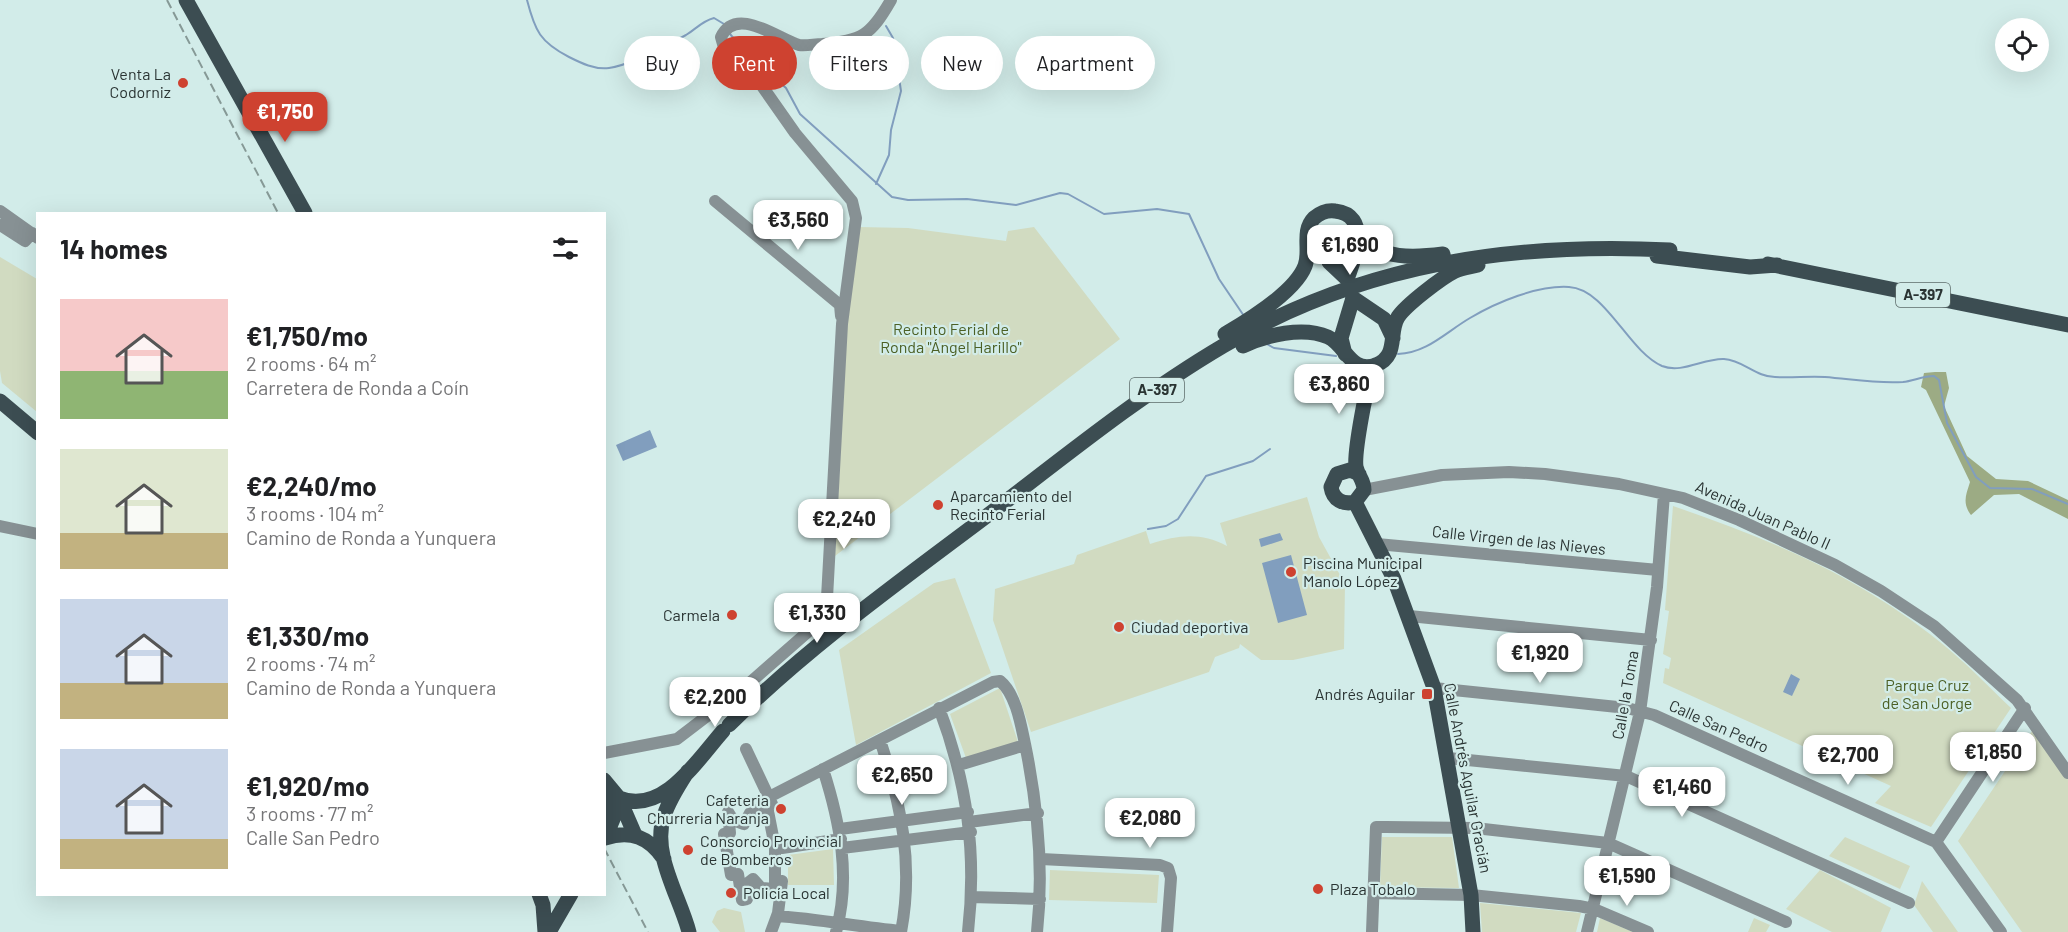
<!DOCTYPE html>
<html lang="en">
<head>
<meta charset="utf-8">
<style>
  :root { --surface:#fff; --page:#f2f2f2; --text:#202124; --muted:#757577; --accent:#ce4230 }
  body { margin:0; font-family:Barlow,sans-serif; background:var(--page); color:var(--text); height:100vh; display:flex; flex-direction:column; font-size:22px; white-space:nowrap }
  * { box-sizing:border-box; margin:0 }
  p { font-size:20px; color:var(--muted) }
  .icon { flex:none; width:33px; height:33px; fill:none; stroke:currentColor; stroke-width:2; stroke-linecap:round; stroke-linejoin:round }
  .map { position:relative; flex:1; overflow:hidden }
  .details { position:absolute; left:36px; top:212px; width:570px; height:684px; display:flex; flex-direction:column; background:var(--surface); border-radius:0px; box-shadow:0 6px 24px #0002 }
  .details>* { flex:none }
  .top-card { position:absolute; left:624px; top:36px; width:570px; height:54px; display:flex; gap:12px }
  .controls { position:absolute; left:1995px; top:18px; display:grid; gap:12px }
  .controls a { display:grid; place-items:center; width:54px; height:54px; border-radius:50%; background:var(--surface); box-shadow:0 6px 24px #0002; font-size:30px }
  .price { position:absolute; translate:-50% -51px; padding:0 14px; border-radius:12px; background:#fff; color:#222; font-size:20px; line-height:39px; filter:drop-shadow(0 2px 3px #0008) }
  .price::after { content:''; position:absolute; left:50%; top:36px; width:18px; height:14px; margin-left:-9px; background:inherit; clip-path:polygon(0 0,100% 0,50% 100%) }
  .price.active { background:var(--accent); color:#fff }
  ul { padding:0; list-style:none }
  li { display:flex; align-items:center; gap:18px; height:150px; padding:0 24px }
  li span { display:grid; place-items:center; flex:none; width:168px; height:120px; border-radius:0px; color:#555 }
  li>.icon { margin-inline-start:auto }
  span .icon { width:72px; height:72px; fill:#fffc; stroke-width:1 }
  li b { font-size:26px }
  h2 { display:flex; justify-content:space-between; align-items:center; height:72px; padding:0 24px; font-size:26px }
  .chip { padding:0 21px; border-radius:27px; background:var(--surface); box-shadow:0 6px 24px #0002; font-size:21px; line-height:54px }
  .chip.active { background:var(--accent); color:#fff }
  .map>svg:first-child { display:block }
</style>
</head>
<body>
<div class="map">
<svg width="2068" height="932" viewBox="0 0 2068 932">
  <rect width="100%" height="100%" fill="#d2ece9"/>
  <path fill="#d1dbc1" d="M858,227L908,228L1006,241L1008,231L1034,227L1120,339L835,556L847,328Z
    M0,257L37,279V412L2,383L0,371Z
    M1307,497L1319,537L1345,584L1344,649L1293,660H1261L1240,644L1239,648L1215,657L1209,672L1031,732L993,620L995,589L1074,564L1077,555L1146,531L1150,544C1179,535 1200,532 1227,546L1220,523Z
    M1673,506C1772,540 1858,576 1940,642C1965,662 1988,686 2011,708L1931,827L1875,803L1891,786L1663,683L1665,668L1669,669L1671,658L1663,654L1669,611L1665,610Z
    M955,578L991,673L856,745L839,650L934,583Z
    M1000,688L1018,742L966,758L950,714Z
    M2034,728L2068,774V932H2022L1958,841Z
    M1382,837H1452L1459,888L1380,887Z
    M1845,837L1910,866L1900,889L1829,856Z
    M833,849L834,885H788V855Z
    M1050,870L1159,875L1157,903L1049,900Z
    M1820,870L1891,908L1881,932H1832L1786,909Z
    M1922,881L1958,932H1933L1914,905Z
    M1480,903L1581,913L1576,932H1482Z
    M724,908L741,912L745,932H720L712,922L717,911Z
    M1600,918L1633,932H1597Z
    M1754,918L1770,925L1766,932H1748Z"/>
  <path fill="#9cab84" d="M1935,372H1946L1949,388L1944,406L1967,456L1996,479L2028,481L2068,500V519L2019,494L1994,495L1971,515C1962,503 1966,495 1970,482L1926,390L1921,387L1924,373Z"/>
  <path fill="#819ebe" d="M650,430L657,447L623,461L616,445Z
    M1280,533L1283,540L1261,547L1259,539Z
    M1291,555L1307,615L1278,623L1262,563Z
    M1791,674L1800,679L1792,696L1783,692Z"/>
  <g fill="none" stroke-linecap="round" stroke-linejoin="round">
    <path stroke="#819ebe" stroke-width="2" d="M527,0C535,31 540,42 569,57C581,63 595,70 609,68C631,65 666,46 686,35C696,29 702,21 714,18L724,24
      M730,34L746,53L786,88L800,114L892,197L908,200L967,199L1016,205L1060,193L1068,194L1104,214L1157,209L1189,214L1219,279L1244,316
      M876,184L889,155L891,130L901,91L893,38L886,26
      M1265,343L1274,348L1336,356
      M1398,354C1427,353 1446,332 1470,318C1497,302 1538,285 1569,287C1606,289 1628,351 1662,366C1682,374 1704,358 1724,359C1743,360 1756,377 1775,377C1792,378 1808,376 1825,377C1851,379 1877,384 1903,382C1913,381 1923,376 1934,376L1939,380L1947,423L1976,477L1990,488L2032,489L2068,504
      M1148,529L1166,526L1178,519L1206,476L1253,461L1270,449"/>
    <path stroke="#879194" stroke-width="12" d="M715,201L840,305L841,316
      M0,211L38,238
      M0,225L25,241L32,233
      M1364,490L1442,475L1509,472L1545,474L1619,484L1683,498L1739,520L1835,565L1881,591L1934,626L2017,700L2068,773
      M0,526L38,534
      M1377,544L1658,570
      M1409,616L1651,640
      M1434,688L1627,708L1654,715L1936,842L2001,932
      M939,708C967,782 977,853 968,932
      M880,740C901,804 914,864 901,932
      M746,749L772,804
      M604,753L677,739L745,687L826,616L842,324L856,218L852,201L795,133L755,76L725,51L721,37C736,5 778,39 799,45C806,46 815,44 822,44C862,41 871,35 891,0
      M1448,758L1626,776L1909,903
      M959,765L1025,745
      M823,769C840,822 851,877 836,932
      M769,797L993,682L1000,681C1016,694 1021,725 1025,744C1038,807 1044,868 1037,932
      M767,806L775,847V889L761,888L753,879L744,886L747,899L742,900L738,874L731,875L724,834L730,833L728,812L733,820L744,824L750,813Z
      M969,822L1038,813
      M840,829L968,812
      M1936,842L2025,708
      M782,848L841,839
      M842,848L971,832
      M1041,859L1160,865L1168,868L1171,878L1167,932
      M1373,893L1471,895L1579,906L1594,909L1648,932
      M971,897L1040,899
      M777,916C819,919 859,927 901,931
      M771,932L778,913L782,881
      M1372,932L1376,827H1386L1475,828L1608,843L1786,922
      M1587,932L1640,712L1657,587L1664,494"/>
    <path stroke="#3c4d52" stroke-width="15" d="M186,0L305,213
      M1359,238C1384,259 1412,258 1443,254
      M1657,256L1750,267L1777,265
      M1768,264L2068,325
      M1225,334C1249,320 1295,292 1305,266C1311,251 1301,231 1314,218C1320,213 1328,210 1335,211C1371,215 1355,258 1347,279L1329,262
      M1243,346C1266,335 1303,326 1328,337C1346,345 1350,374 1376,365C1399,356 1388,333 1398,317C1406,305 1441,278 1455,271C1462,268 1470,267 1478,265
      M1345,354L1341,338L1353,298L1384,319L1393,338
      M0,401L38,433
      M1359,474L1350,470L1337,474L1331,487C1333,500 1343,505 1355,502L1364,490C1364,480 1358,476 1356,467C1354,453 1367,378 1375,365
      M1355,502L1394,579L1434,688L1471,895L1473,932
      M729,725C808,647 899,582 988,515C1064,457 1140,395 1223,346C1361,264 1512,242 1670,250
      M688,771C679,785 669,800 664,816C651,853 680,897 689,932
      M604,780L619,798L635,835
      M619,798C663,816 698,759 723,731
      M605,838C631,830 649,837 664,859
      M605,838L613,819V794
      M539,894L543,905L545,932
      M549,932L571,894"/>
    <path stroke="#869996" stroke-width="2" stroke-dasharray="9 4.5" stroke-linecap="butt" d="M167,0L278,213
      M604,848L648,932"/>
  </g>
  <g fill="#ce4230" stroke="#d2ece9" stroke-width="2">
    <circle cx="183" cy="83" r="6"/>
    <circle cx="938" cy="505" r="6"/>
    <circle cx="1291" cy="572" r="6"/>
    <circle cx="732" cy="615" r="6"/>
    <circle cx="1119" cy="627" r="6"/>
    <rect x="1421" y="688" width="12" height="12" rx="3"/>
    <circle cx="781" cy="809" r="6"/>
    <circle cx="688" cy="850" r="6"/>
    <circle cx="1318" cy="889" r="6"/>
    <circle cx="731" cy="893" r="6"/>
  </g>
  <g text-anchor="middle" stroke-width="4.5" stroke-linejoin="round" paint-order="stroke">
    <g fill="#d2ece9" stroke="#5c6b6a" stroke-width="1.5">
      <rect x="1896" y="283" width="54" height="24" rx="4.5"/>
      <rect x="1130" y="378" width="54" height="24" rx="4.5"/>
    </g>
    <g font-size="15" font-weight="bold" fill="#2a3433">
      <text x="1923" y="300">A-397</text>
      <text x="1157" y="395">A-397</text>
    </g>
    <g font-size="16" fill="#2a3433" stroke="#d2ece9" text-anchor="start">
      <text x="171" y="80" text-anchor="end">Venta La<tspan x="171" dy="18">Codorniz</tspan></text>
      <text x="950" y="502">Aparcamiento del<tspan x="950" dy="18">Recinto Ferial</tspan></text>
      <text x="1303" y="569">Piscina Municipal<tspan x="1303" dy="18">Manolo López</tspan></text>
      <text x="720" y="621" text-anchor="end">Carmela</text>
      <text x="1131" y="633">Ciudad deportiva</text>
      <text x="1415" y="700" text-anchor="end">Andrés Aguilar</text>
      <text x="769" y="806" text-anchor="end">Cafeteria<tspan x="769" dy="18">Churreria Naranja</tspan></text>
      <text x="700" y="847">Consorcio Provincial<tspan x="700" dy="18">de Bomberos</tspan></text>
      <text x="1330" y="895">Plaza Tobalo</text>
      <text x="743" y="899">Policía Local</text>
    </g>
    <g font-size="16" fill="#4c6025" stroke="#d2ece9">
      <text x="951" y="335">Recinto Ferial de<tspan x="951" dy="18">Ronda "Ángel Harillo"</tspan></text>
      <text x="1927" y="691">Parque Cruz<tspan x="1927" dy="18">de San Jorge</tspan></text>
    </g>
    <g font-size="16" fill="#2a3433" stroke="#d2ece9">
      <text transform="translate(1763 515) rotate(24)" y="6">Avenida Juan Pablo II</text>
      <text transform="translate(1519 540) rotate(6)" y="6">Calle Virgen de las Nieves</text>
      <text transform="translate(1625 695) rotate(-80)" y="6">Calle la Toma</text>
      <text transform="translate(1719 726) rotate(24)" y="6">Calle San Pedro</text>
      <text transform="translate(1468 778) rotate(79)" y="6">Calle Andrés Aguilar Gracián</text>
    </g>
  </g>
</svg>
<div class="controls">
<a><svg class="icon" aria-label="locate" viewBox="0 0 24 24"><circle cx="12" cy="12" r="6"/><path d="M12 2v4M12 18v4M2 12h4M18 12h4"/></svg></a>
</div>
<b class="price active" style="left:285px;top:143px">€1,750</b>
<b class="price" style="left:798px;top:251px">€3,560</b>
<b class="price" style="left:1350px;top:276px">€1,690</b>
<b class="price" style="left:1339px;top:415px">€3,860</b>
<b class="price" style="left:844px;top:550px">€2,240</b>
<b class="price" style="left:817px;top:644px">€1,330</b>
<b class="price" style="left:1540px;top:684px">€1,920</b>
<b class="price" style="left:715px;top:728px">€2,200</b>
<b class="price" style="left:1993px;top:783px">€1,850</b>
<b class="price" style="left:1848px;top:786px">€2,700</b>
<b class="price" style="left:902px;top:806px">€2,650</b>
<b class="price" style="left:1682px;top:818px">€1,460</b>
<b class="price" style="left:1150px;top:849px">€2,080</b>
<b class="price" style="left:1627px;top:907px">€1,590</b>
<div class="top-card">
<a class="chip">Buy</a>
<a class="chip active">Rent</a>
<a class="chip">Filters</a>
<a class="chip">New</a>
<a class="chip">Apartment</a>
</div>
<section class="details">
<h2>14 homes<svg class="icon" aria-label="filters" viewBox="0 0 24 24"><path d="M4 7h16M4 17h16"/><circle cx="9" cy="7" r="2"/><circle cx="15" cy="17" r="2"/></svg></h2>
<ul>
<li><span style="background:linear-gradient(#f6c9c9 60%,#8fb573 0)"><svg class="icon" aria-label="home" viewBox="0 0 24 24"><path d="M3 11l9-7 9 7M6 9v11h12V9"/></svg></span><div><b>€1,750/mo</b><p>2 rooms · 64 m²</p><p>Carretera de Ronda a Coín</p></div></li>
<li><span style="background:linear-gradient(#dfe7d0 70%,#c2b280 0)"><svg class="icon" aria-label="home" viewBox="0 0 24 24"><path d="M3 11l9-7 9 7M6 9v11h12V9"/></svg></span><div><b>€2,240/mo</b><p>3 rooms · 104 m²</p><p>Camino de Ronda a Yunquera</p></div></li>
<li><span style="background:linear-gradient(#c9d6e8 70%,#c2b280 0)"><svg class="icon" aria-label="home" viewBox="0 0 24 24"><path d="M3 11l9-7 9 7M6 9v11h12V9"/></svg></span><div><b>€1,330/mo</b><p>2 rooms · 74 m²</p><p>Camino de Ronda a Yunquera</p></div></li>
<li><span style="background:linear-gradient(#c9d6e8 75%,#c2b280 0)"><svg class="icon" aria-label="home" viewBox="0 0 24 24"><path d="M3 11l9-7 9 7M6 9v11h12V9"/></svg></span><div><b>€1,920/mo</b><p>3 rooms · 77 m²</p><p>Calle San Pedro</p></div></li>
</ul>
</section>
</div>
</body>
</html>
